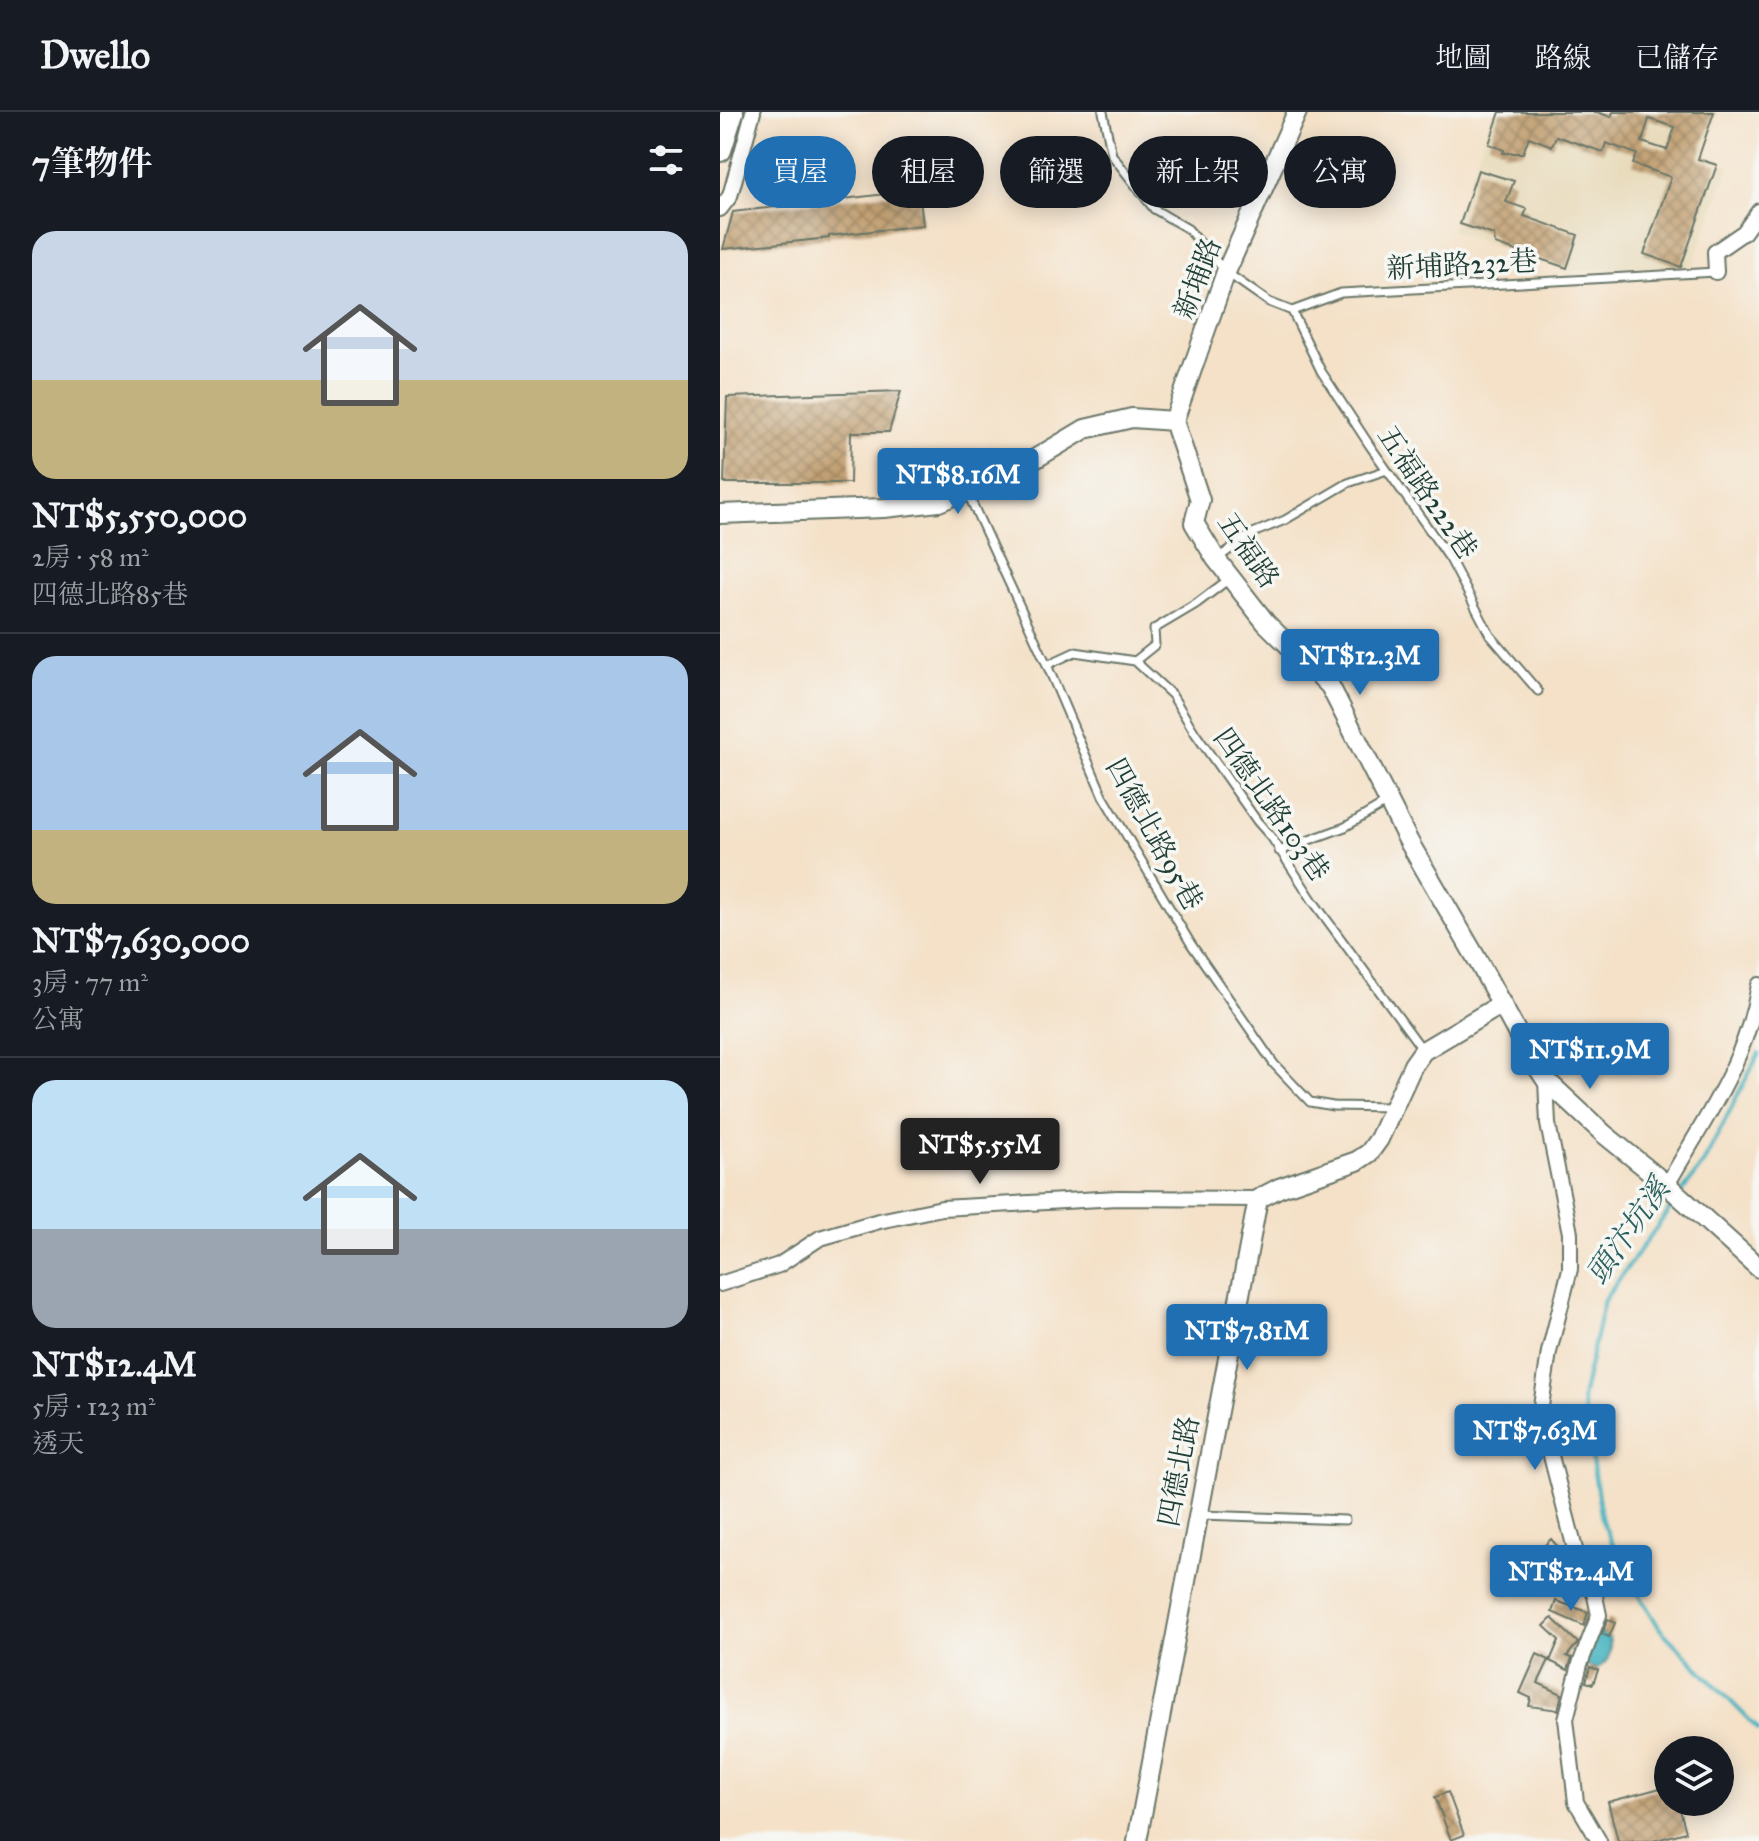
<!DOCTYPE html>
<html lang="zh-TW">
<head>
<meta charset="utf-8">
<style>
  :root { --surface:#171b24; --page:#242831; --text:#f1f3f6; --muted:#9ea1a6; --line:#363941; --accent:#1f6fb2 }
  body { margin:0; font-family:"IM FELL Great Primer","Noto Serif TC",serif; background:var(--page); color:var(--text); height:100vh; display:flex; flex-direction:column; font-size:30px; white-space:nowrap }
  * { box-sizing:border-box; margin:0 }
  p { font-size:26px; color:var(--muted) }
  .icon { flex:none; width:44px; height:44px; fill:none; stroke:currentColor; stroke-width:2; stroke-linecap:round; stroke-linejoin:round }
  .map { position:relative; flex:1; overflow:hidden }
  .drawer { display:flex; flex-direction:column; background:var(--surface); width:720px }
  .drawer>* { flex:none }
  .guide { position:absolute; left:24px; top:24px; width:760px; height:72px; display:flex; gap:16px }
  .fabs { position:absolute; left:934px; top:1624px; display:grid; gap:16px }
  .fabs a { display:grid; place-items:center; width:80px; height:80px; border-radius:50%; background:var(--surface); box-shadow:0 4px 20px #0003; font-size:40px }
  .price { position:absolute; translate:-50% -68px; padding:0 18px; border-radius:8px; background:var(--accent); color:#fff; font-size:26px; line-height:52px; filter:drop-shadow(0 2px 4px #0008) }
  .price::after { content:''; position:absolute; left:50%; top:48px; width:24px; height:18px; margin-left:-12px; background:inherit; clip-path:polygon(0 0,100% 0,50% 100%) }
  .price.current { background:#222; color:#fff }
  ul { padding:0; list-style:none }
  li { display:grid; align-content:center; gap:16px; height:424px; padding:0 32px }
  li+li { border-top:2px solid var(--line) }
  li span { display:grid; place-items:center; height:248px; border-radius:24px; color:#555 }
  li>.icon { margin-inline-start:auto }
  span .icon { width:144px; height:144px; fill:#fffc; stroke-width:1 }
  li b { font-size:34px }
  h2 { display:flex; justify-content:space-between; align-items:center; height:96px; padding:0 32px; font-size:34px }
  .pill { padding:0 28px; border-radius:36px; background:var(--surface); box-shadow:0 4px 20px #0003; font-size:28px; line-height:72px }
  .pill.current { background:var(--accent); color:#fff }
  header { display:flex; align-items:center; gap:48px; box-sizing:border-box; height:112px; padding:0 40px; background:var(--surface); border-bottom:2px solid var(--line) }
  header strong { font-size:38px }
  nav { display:flex; gap:44px; margin-inline-start:auto; font-size:28px }
  main { display:flex; flex:1; min-height:0 }
  .map>svg:first-child { display:block }
</style>
</head>
<body>
<header>
<strong>Dwello</strong>
<nav><a>地圖</a><a>路線</a><a>已儲存</a></nav>
</header>
<main>
<section class="drawer">
<h2>7筆物件<svg class="icon" aria-label="filters" viewBox="0 0 24 24"><path d="M4 7h16M4 17h16"/><circle cx="9" cy="7" r="2"/><circle cx="15" cy="17" r="2"/></svg></h2>
<ul>
<li><span style="background:linear-gradient(#c9d6e8 60%,#c2b280 0)"><svg class="icon" aria-label="home" viewBox="0 0 24 24"><path d="M3 11l9-7 9 7M6 9v11h12V9"/></svg></span><div><b>NT$5,550,000</b><p>2房 · 58 m²</p><p>四德北路85巷</p></div></li>
<li><span style="background:linear-gradient(#a9c7e8 70%,#c2b280 0)"><svg class="icon" aria-label="home" viewBox="0 0 24 24"><path d="M3 11l9-7 9 7M6 9v11h12V9"/></svg></span><div><b>NT$7,630,000</b><p>3房 · 77 m²</p><p>公寓</p></div></li>
<li><span style="background:linear-gradient(#bfe0f5 60%,#9aa5b1 0)"><svg class="icon" aria-label="home" viewBox="0 0 24 24"><path d="M3 11l9-7 9 7M6 9v11h12V9"/></svg></span><div><b>NT$12.4M</b><p>5房 · 123 m²</p><p>透天</p></div></li>
</ul>
</section>
<div class="map">
<svg width="1039" height="1729" viewBox="0 0 1039 1729">
  <defs>
    <pattern id="building-cross-hatch" width="8" height="8" patternUnits="userSpaceOnUse" patternTransform="scale(2)"><rect width="8" height="8" fill="#c2a073"/><path d="M0 0l8 8M0 8l8-8" fill="none" stroke="#9d845f"/></pattern>
  </defs>
  <rect width="100%" height="100%" fill="#f6f6f2"/>
  <filter id="ink" filterUnits="userSpaceOnUse"><feTurbulence type="fractalNoise" baseFrequency=".0125" numOctaves="2"/><feDisplacementMap in="SourceGraphic" scale="16" xChannelSelector="R" yChannelSelector="G"/><feConvolveMatrix kernelMatrix="1 2 1 2 8 2 1 2 1" color-interpolation-filters="sRGB"/></filter>
  <filter id="wash" filterUnits="userSpaceOnUse"><feTurbulence type="fractalNoise" baseFrequency=".006" numOctaves="4" result="noise"/><feDisplacementMap in="SourceGraphic" scale="32" xChannelSelector="R" yChannelSelector="G"/><feGaussianBlur stdDeviation="1.8" result="paint"/><feColorMatrix in="noise" values="0 0 0 0 0 0 0 0 0 0 0 0 0 0 0 0 0 1.4 0 .05"/><feComposite in="paint" operator="in"/></filter>
  <g filter="url(#wash)">
    <rect width="100%" height="100%" fill="#f4e1c8"/>
    <path fill="#e8daba" d="M773,0H882L889,3L891,0H999L983,43L1009,54L972,155L847,159L731,118Z"/>
    <path fill="#44b2c0" stroke="#32787a" stroke-width="2" d="M877,1519L889,1525C892,1540 890,1550 876,1557L865,1553Z"/>
    <g fill="none" stroke-linecap="round" stroke-linejoin="round">
      <path stroke="#44b2c0" stroke-width="4" d="M962,1080L983,1052L1039,941
        M957,1087L884,1188L862,1287L882,1409L908,1464L940,1517L1039,1618"/>
    </g>
    <g id="blocks">
      <path fill="url(#building-cross-hatch)" fill-rule="evenodd" d="M780,0H877L891,5L893,0H994L978,47L997,53L961,155L924,142L951,65L913,52L917,42L886,31L883,40L836,24L832,34L809,25L803,41H783L784,38L769,32ZM929,7L955,15L947,38L922,30Z
        M758,58L794,69L786,90L807,97L804,104L858,123L847,156L775,132L774,123L740,112Z
        M199,78L203,113L109,124V126L3,137L13,100Z
        M181,279L169,320H131L130,371H4L7,285Z
        M831,1427L847,1445L820,1472L806,1459L822,1443L819,1439Z
        M836,1489L868,1500L864,1514L832,1500Z
        M832,1506L858,1531L847,1544L852,1546L848,1558L830,1549L839,1528L824,1514Z
        M888,1507L895,1511L889,1525L882,1522Z
        M817,1542L829,1548L818,1571L842,1582L838,1598L809,1594L811,1586L800,1581Z
        M870,1555L878,1558L873,1572L866,1570Z
        M948,1674V1690H958L966,1720L933,1729H898L888,1690Z
        M728,1680L744,1723L731,1728L715,1685Z"/>
    </g>
  </g>
  <g filter="url(#ink)">
    <use href="#blocks" fill-opacity="0" stroke="#6a7668" stroke-width="2"/>
    <g fill="none" stroke-linecap="round" stroke-linejoin="round">
      <defs>
        <path id="service" d="M383,0L392,43L434,97L468,117L506,160L549,190L572,199L621,181L996,160
          M572,199L601,259L650,334L730,447L770,523L818,579
          M247,380L327,553L383,684L471,832L554,952L590,990L613,994L672,995
          M498,446L533,421L565,408L628,371L667,358
          M415,549L435,533L434,517L476,492L509,467
          M327,553L355,540L415,549L452,583L475,621L537,709L552,726L593,789L702,937
          M559,739L625,715L666,691
          M481,1403L625,1408"/>
        <path id="minor" d="M0,97L10,84L33,0
          M996,160L995,140L1024,120L1039,99
          M826,968L828,1012L850,1121V1157L829,1240L820,1301L856,1441L875,1484L879,1503L860,1552L846,1607L856,1690L879,1729
          M947,1073C985,1006 1026,951 1039,873
          M0,1172L59,1153L100,1126L159,1109L222,1096L397,1086L538,1087"/>
        <path id="tertiary" d="M454,309L480,388L474,411L496,447L546,511L610,574L689,730L758,849L807,939L826,968L884,1022L947,1073L1039,1156
          M454,309L506,160L577,0
          M0,402L164,396L219,390L303,354L365,317L412,306L454,309
          M417,1729L538,1087L559,1076L637,1049L649,1041L659,1027L693,953L703,939L782,892"/>
        <path id="primary" d="M0,38L12,0"/>
      </defs>
      <use href="#service" stroke="#6a7668" stroke-width="11"/>
      <use href="#minor" stroke="#6a7668" stroke-width="18"/>
      <use href="#tertiary" stroke="#6a7668" stroke-width="22"/>
      <use href="#primary" stroke="#6a7668" stroke-width="26"/>
      <use href="#service" stroke="#fff" stroke-width="7"/>
      <use href="#minor" stroke="#fff" stroke-width="14"/>
      <use href="#tertiary" stroke="#fff" stroke-width="18"/>
      <use href="#primary" stroke="#fff" stroke-width="22"/>
    </g>
  </g>
  <g text-anchor="middle" stroke-width="7" stroke-linejoin="round" paint-order="stroke">
    <g font-size="28" fill="#1f3d34" stroke="#f6f6f2">
      <text transform="translate(742 152) rotate(-3)" y="10">新埔路232巷</text>
      <text transform="translate(477 166) rotate(-69)" y="10">新埔路</text>
      <text transform="translate(708 380) rotate(56)" y="10">五福路222巷</text>
      <text transform="translate(529 438) rotate(55)" y="10">五福路</text>
      <text transform="translate(552 692) rotate(55)" y="10">四德北路103巷</text>
      <text transform="translate(435 722) rotate(61)" y="10">四德北路95巷</text>
      <text transform="translate(458 1359) rotate(-79)" y="10">四德北路</text>
    </g>
    <g font-size="30" font-style="italic" fill="#2a605e" stroke="#f6f6f2">
      <text transform="translate(908 1119) rotate(-55)" y="10">頭汴坑溪</text>
    </g>
  </g>
</svg>
<div class="fabs">
<a><svg class="icon" aria-label="layers" viewBox="0 0 24 24"><path d="M12 4l9 5-9 5-9-5zM3 14l9 5 9-5"/></svg></a>
</div>
<b class="price" style="left:238px;top:404px">NT$8.16M</b>
<b class="price" style="left:640px;top:585px">NT$12.3M</b>
<b class="price" style="left:870px;top:979px">NT$11.9M</b>
<b class="price current" style="left:260px;top:1074px">NT$5.55M</b>
<b class="price" style="left:527px;top:1260px">NT$7.81M</b>
<b class="price" style="left:815px;top:1360px">NT$7.63M</b>
<b class="price" style="left:851px;top:1501px">NT$12.4M</b>
<div class="guide">
<a class="pill current">買屋</a>
<a class="pill">租屋</a>
<a class="pill">篩選</a>
<a class="pill">新上架</a>
<a class="pill">公寓</a>
</div>
</div>
</main>
</body>
</html>
